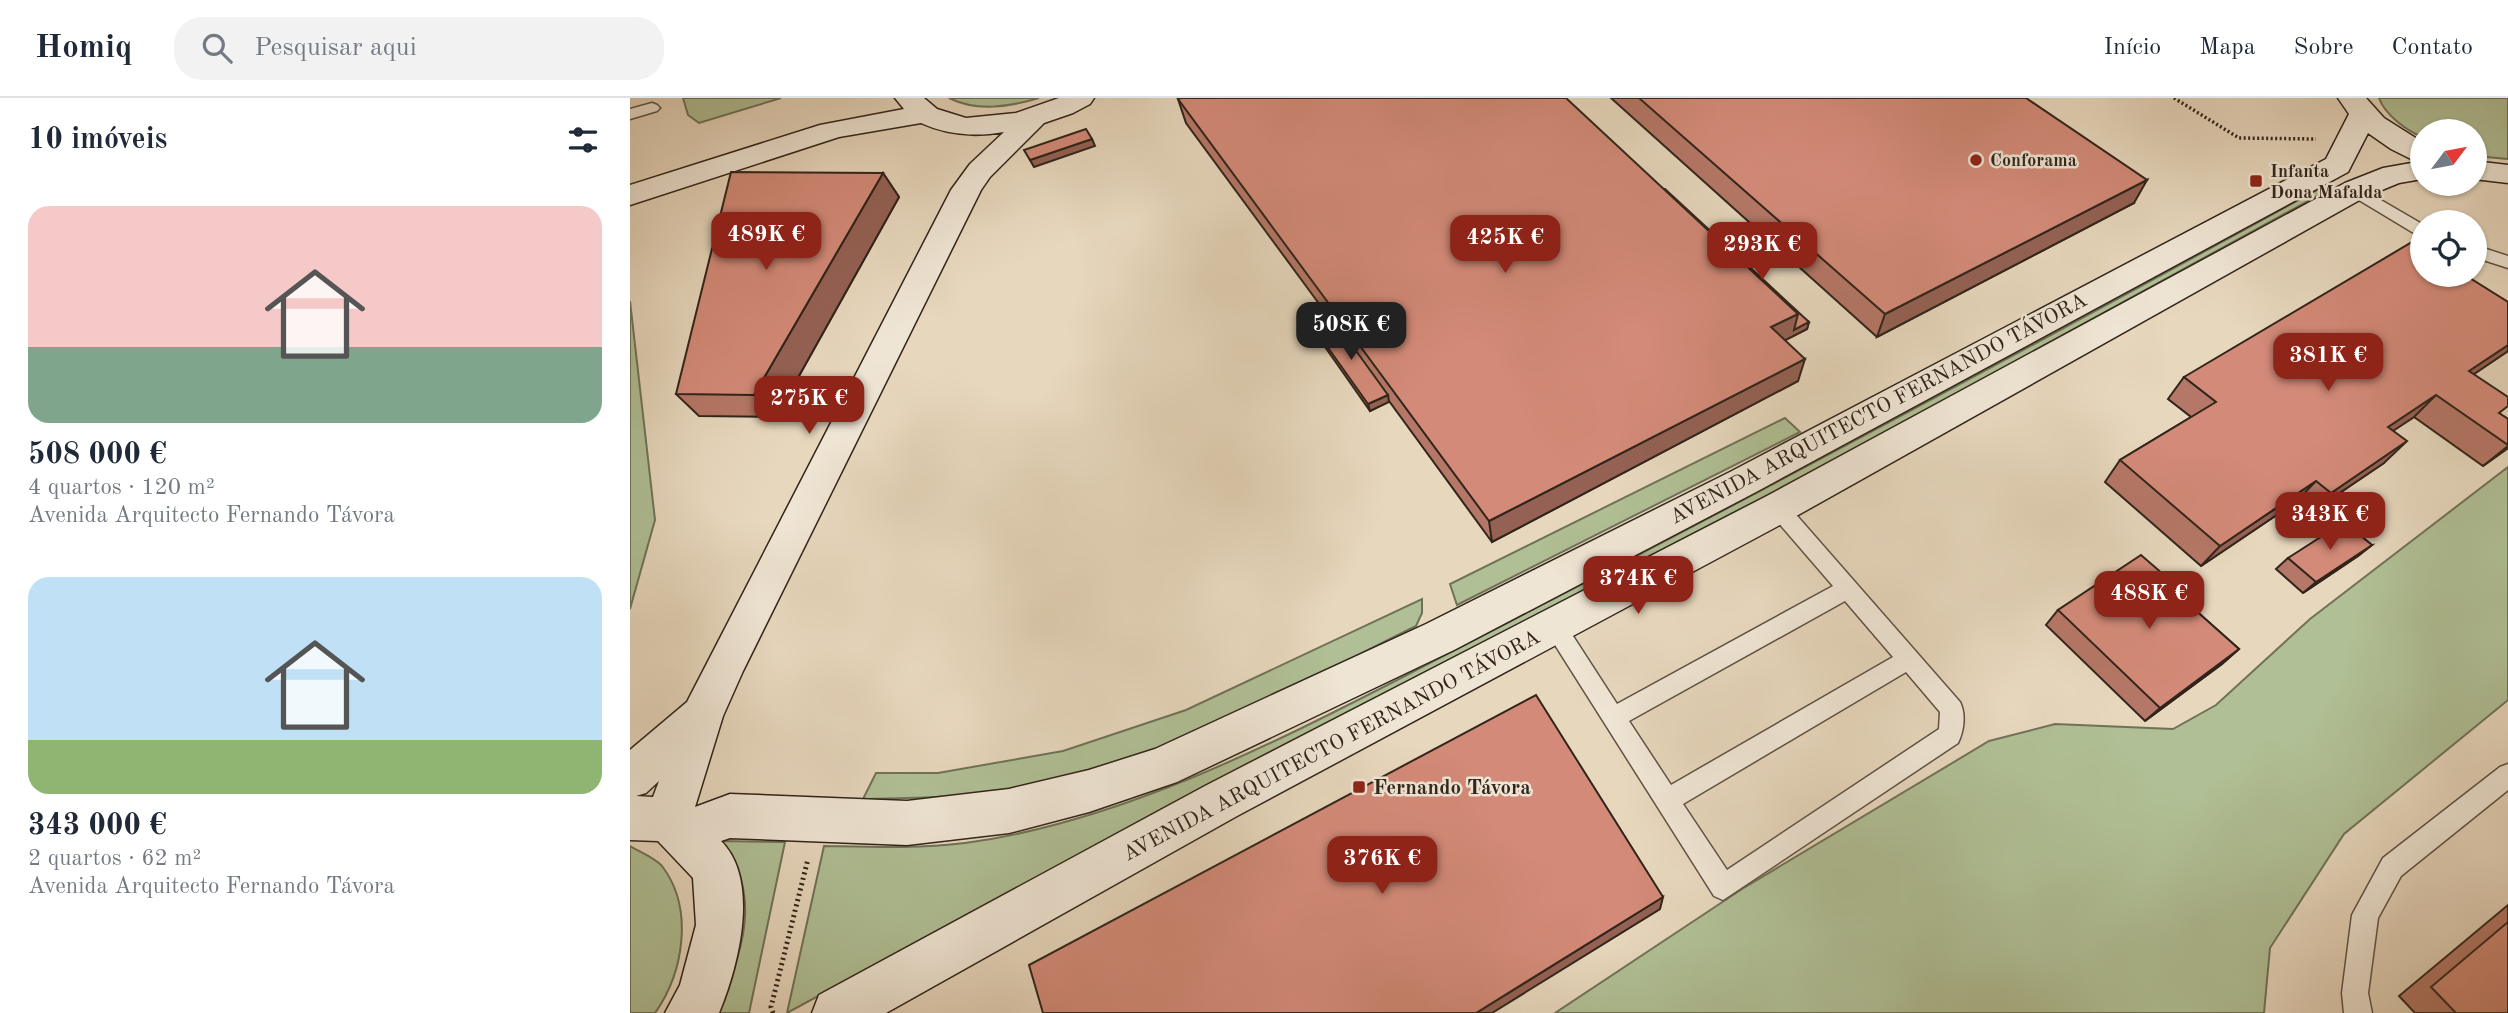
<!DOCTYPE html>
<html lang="pt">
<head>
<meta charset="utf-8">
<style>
  :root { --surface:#fff; --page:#f2f2f3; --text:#1f2937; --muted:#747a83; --line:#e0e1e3; --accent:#8f2418 }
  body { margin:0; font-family:"Old Standard TT",serif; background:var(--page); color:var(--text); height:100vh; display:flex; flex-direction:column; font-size:26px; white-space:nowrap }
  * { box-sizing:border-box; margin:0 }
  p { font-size:23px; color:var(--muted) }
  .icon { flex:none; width:38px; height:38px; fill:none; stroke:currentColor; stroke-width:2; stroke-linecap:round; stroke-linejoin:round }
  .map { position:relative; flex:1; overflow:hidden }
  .details { display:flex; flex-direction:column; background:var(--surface); width:630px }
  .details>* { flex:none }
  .needle { width:46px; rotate:58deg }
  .fabs { position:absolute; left:1780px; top:21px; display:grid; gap:14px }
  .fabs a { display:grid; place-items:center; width:77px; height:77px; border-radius:50%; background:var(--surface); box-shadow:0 2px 5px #0004; font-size:35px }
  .price { position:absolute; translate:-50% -60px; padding:0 16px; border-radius:14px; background:var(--accent); color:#fff; font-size:23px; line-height:46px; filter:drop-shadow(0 2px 4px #0008) }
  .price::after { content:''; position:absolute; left:50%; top:42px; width:21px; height:16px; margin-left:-10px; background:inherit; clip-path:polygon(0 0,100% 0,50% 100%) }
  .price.on { background:#222; color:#fff }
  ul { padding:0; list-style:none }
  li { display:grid; align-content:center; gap:14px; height:371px; padding:0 28px }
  li span { display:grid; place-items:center; height:217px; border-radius:21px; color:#555 }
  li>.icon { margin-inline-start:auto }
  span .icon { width:126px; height:126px; fill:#fffc; stroke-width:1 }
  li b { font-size:30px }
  h2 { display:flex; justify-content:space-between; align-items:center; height:84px; padding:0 28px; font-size:30px }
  header { display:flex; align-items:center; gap:42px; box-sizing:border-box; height:98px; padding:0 35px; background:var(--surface); border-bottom:2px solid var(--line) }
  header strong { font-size:33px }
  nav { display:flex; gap:38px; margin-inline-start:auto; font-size:24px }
  .search { width:490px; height:63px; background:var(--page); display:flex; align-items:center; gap:18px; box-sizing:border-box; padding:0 24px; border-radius:28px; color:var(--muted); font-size:26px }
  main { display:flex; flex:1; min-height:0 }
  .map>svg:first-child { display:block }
</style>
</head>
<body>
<header>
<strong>Homiq</strong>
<div class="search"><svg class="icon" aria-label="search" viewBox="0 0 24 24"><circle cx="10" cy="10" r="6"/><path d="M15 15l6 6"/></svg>Pesquisar aqui</div>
<nav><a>Início</a><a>Mapa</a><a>Sobre</a><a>Contato</a></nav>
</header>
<main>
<section class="details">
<h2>10 imóveis<svg class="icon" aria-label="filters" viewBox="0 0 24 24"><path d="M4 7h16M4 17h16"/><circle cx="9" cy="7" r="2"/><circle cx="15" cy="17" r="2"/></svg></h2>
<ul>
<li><span style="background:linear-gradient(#f6c9c9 65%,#7fa58c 0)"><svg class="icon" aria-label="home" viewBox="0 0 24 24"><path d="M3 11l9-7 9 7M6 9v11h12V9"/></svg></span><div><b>508 000 €</b><p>4 quartos · 120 m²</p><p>Avenida Arquitecto Fernando Távora</p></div></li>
<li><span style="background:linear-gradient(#bfe0f5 75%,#8fb573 0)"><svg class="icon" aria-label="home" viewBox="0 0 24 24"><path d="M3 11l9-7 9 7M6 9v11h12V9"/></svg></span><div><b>343 000 €</b><p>2 quartos · 62 m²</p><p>Avenida Arquitecto Fernando Távora</p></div></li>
</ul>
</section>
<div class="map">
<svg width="1878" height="915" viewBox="0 0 1878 915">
  <rect width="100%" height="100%" fill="#e7d7bd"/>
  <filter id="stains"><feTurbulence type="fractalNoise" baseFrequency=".00286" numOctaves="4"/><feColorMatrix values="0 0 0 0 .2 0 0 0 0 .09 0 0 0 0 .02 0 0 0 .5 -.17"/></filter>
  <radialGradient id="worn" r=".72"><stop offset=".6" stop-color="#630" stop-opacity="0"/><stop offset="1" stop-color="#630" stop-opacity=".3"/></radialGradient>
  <path fill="#b0bf95" stroke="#707258" stroke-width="2" d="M53,0H151L69,25L58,17Z
    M319,0H409C379,9 347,14 319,0Z
    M1749,0H1878V61L1845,58L1844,33H1792V39C1776,32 1755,17 1749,0Z
    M1694,88L1700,91L1186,372L541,706L157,915L194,748C241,749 288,751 335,745C485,725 637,649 769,581C843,542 917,504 991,466C1227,343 1461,216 1694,88Z
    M0,203L25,422L0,511Z
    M1155,320L1170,334L827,507L820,486Z
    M1878,369V602L1714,736L1640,850L1634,915H925L1112,791L1359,643L1425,626L1543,631L1586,607L1680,521Z
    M792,501V515L786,528C725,558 666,590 605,619C538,650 454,676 382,690C333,700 283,700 233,701L246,675H308L433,653L556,612Z
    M91,743L155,744L119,915H84C112,860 134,797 91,743Z
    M0,748C10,754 25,760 32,768C64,810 54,874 25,915H0Z"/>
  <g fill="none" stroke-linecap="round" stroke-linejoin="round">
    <defs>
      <path id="lane" d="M22,5L27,7L30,10L27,13L0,21V11Z
        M1725,87L1792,126V140L1719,96L1717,92L1719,88Z
        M1844,147L1878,158V170L1844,159Z
        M1148,402L1155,404L1330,604C1336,616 1334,633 1328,645L1093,802L1084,798L913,528L916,521L924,518L932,521L987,606L1203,488L1141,416L1138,410L1141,404ZM1215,503L1263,559L1041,687L999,623ZM1276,574L1310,614L1309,631L1097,772L1053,706Z
        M1878,666V692L1771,778L1748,820L1738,895L1742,915H1714L1712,895L1722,817L1753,760L1870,669Z"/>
      <path id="secondary" d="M265,0H294L307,11L336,20L386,15L429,0H464L460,6L443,15L414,25L360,79L351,92L113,573L93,618L65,709L100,696L277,703L379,691L459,672L525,651L796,526L1100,374L1696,61L1719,16L1708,0H1736L1754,20L1792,44V81L1769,85L1735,99L1161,421L607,718L256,915H182L189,897L575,688L1135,399L1715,85L1753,70L1787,64L1761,51L1738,35L1718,74L1126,394L824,552L547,684L459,714L379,735L277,747L100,740L91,743C131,783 108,869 89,915H35L50,887L66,827L63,780L28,743L0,742V652L57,604L321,92L340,66L374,34C346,39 317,37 291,25L209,39L0,107V87L190,27L274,11ZM29,683L23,699L6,698L16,695Z
        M1844,63L1878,67V85L1844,81Z"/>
    </defs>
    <use href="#lane" stroke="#5e5244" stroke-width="3"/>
    <use href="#secondary" stroke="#31251b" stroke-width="3"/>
    <path stroke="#31251b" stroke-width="3.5" stroke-dasharray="2 2.5" stroke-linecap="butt" d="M1544,0L1609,40L1686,41"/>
    <path stroke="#31251b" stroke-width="5" stroke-dasharray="2 3.5" stroke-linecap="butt" d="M143,915L141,909L178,761"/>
    <use href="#lane" fill="#efe5d4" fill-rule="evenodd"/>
    <use href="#secondary" fill="#efe5d4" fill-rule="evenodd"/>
  </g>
  <path fill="#b57767" stroke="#31251b" stroke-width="2" d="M981,0H1396L1504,105L1247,239Z
    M548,1L1179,224L1177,231L1155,242L1168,283L862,444L759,303L740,313L686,236L684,230L701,222L556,25Z
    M253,75L269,99L146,319L69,318L46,296Z
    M1878,253L1844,276L1870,316L1878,321V350L1853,368L1784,319L1762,333L1754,365L1680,415L1666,404L1571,468L1475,384L1490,362L1561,319L1538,301L1554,279Z
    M1742,447L1728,458L1673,495L1646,471L1658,460Z
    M1537,487L1609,551L1592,566L1515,623L1416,527L1428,512Z
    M1878,807V915H1785L1769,898Z"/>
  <path fill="#946154" stroke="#31251b" stroke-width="2" d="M462,41L465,48L404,69L400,62Z
    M253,75L269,99L146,319L124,297Z
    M1517,82L1504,105L1247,239L1255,216Z
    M1168,216L1179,224L1177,231L1136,252L1141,229Z
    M1878,247V253L1816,295L1839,273Z
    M1175,261L1168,283L862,444L859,423Z
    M758,297L759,304L740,313L738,306Z
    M1806,297L1784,319L1736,351L1758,329Z
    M1777,343L1754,365L1680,415L1701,395Z
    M1878,348V350L1853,368Z
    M1686,383L1666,404L1571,468L1590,448Z
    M1742,447L1728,458L1673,495L1686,484Z
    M1609,551L1592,566L1515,623L1530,610Z
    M1033,799L1030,811L862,915H846Z"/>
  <path fill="#d38a78" stroke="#31251b" stroke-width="2" d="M551,0H936L1168,216L1141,229L1175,261L859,423L548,1Z
    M1009,0H1396L1517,82L1255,216Z
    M456,31L462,41L400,62L394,52Z
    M101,74L253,75L124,297L46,296Z
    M1034,91H1035L1179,224L1164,232L1168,216Z
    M1782,144L1792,150V177H1835L1878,204V247L1839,273L1878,299V308L1869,315L1878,321V347L1806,297L1758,329L1777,343L1701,395L1686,383L1590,448L1490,362L1586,304L1554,279Z
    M703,221L758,297L738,306L684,230Z
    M1714,424L1742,447L1686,484L1658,460Z
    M1511,457L1541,483L1536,486L1609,551L1530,610L1428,512Z
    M906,597L1033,799L846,915H413L399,867Z
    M1878,824V915H1826L1801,889Z"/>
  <g fill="#8f2418" stroke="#efe5d4" stroke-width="2.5">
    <circle cx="1346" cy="62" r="7"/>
    <rect x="1619" y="76" width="14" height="14" rx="3.5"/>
    <rect x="722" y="682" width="14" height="14" rx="3.5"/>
  </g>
  <g text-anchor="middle" stroke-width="5" stroke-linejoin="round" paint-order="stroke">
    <g font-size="18" font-weight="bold" fill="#31251b" stroke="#efe5d4" text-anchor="start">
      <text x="1360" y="68">Conforama</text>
      <text x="1640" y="79">Infanta<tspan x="1640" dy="21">Dona Mafalda</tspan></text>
    </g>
    <g font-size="21" fill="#31251b" stroke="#efe5d4">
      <text transform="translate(1248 310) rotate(-28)" y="7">AVENIDA ARQUITECTO FERNANDO TÁVORA</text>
      <text transform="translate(701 647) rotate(-28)" y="7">AVENIDA ARQUITECTO FERNANDO TÁVORA</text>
    </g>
    <g font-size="21" font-weight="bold" fill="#31251b" stroke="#efe5d4" text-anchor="start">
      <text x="743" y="696">Fernando Távora</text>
    </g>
  </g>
  <rect width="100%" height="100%" filter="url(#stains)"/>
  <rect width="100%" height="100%" fill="url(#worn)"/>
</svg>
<div class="fabs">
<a><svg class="needle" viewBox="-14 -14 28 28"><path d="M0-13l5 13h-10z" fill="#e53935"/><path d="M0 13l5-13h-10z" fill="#747a83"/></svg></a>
<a><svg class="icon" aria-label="locate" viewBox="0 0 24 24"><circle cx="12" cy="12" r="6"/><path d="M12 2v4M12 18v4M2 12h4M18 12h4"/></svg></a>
</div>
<b class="price" style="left:136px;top:174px">489K €</b>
<b class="price" style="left:875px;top:177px">425K €</b>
<b class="price" style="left:1132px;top:184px">293K €</b>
<b class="price on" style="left:721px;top:264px">508K €</b>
<b class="price" style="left:1698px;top:295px">381K €</b>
<b class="price" style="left:179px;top:338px">275K €</b>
<b class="price" style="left:1700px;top:454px">343K €</b>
<b class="price" style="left:1008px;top:518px">374K €</b>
<b class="price" style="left:1519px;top:533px">488K €</b>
<b class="price" style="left:752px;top:798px">376K €</b>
</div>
</main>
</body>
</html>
